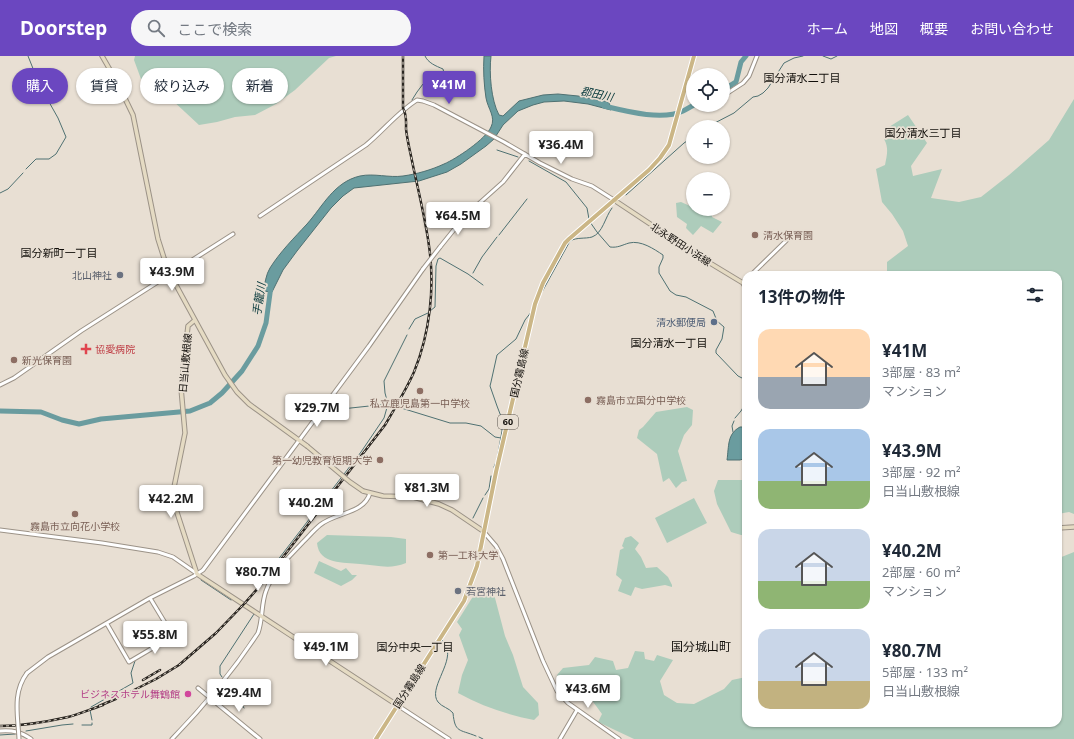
<!DOCTYPE html>
<html lang="ja">
<head>
<meta charset="utf-8">
<style>
  :root { --surface:#fff; --page:#f6f6f7; --text:#1f2937; --muted:#747a83; --accent:#6b47c0 }
  body { margin:0; font-family:"Noto Sans","Noto Sans JP",sans-serif; background:var(--page); color:var(--text); height:100vh; display:flex; flex-direction:column; font-size:15px; white-space:nowrap }
  * { box-sizing:border-box; margin:0 }
  p { font-size:13px; color:var(--muted) }
  .icon { flex:none; width:22px; height:22px; fill:none; stroke:currentColor; stroke-width:2; stroke-linecap:round; stroke-linejoin:round }
  .map { position:relative; flex:1; overflow:hidden }
  .sheet { position:absolute; left:742px; top:215px; width:320px; height:456px; display:flex; flex-direction:column; background:var(--surface); border-radius:12px; box-shadow:0 1px 3px #0004 }
  .sheet>* { flex:none }
  .top-card { position:absolute; left:12px; top:12px; width:380px; height:36px; display:flex; gap:8px }
  .tools { position:absolute; left:686px; top:12px; display:grid; gap:8px }
  .tools a { display:grid; place-items:center; width:44px; height:44px; border-radius:50%; background:var(--surface); box-shadow:0 1px 3px #0004; font-size:20px }
  .price { position:absolute; translate:-50% -34px; padding:0 9px; border-radius:4px; background:#fff; color:#222; font-size:13px; line-height:26px; filter:drop-shadow(0 1px 2px #0008) }
  .price::after { content:''; position:absolute; left:50%; top:24px; width:12px; height:9px; margin-left:-6px; background:inherit; clip-path:polygon(0 0,100% 0,50% 100%) }
  .price.active { background:var(--accent); color:#fff }
  ul { padding:0; list-style:none }
  li { display:flex; align-items:center; gap:12px; height:100px; padding:0 16px }
  li span { display:grid; place-items:center; flex:none; width:112px; height:80px; border-radius:12px; color:#555 }
  li>.icon { margin-inline-start:auto }
  span .icon { width:48px; height:48px; fill:#fffc; stroke-width:1 }
  li b { font-size:17px }
  h2 { display:flex; justify-content:space-between; align-items:center; height:48px; padding:0 16px; font-size:17px }
  .chip { padding:0 14px; border-radius:18px; background:var(--surface); box-shadow:0 1px 3px #0004; font-size:14px; line-height:36px }
  .chip.active { background:var(--accent); color:#fff }
  header { display:flex; align-items:center; gap:24px; box-sizing:border-box; height:56px; padding:0 20px; background:var(--accent); color:#fff }
  header strong { font-size:19px }
  nav { display:flex; gap:22px; margin-inline-start:auto; font-size:14px }
  .search { width:280px; height:36px; background:var(--page); display:flex; align-items:center; gap:10px; box-sizing:border-box; padding:0 14px; border-radius:22px; color:var(--muted); font-size:15px }
  .map>svg:first-child { display:block }
</style>
</head>
<body>
<header>
<strong>Doorstep</strong>
<div class="search"><svg class="icon" aria-label="search" viewBox="0 0 24 24"><circle cx="10" cy="10" r="6"/><path d="M15 15l6 6"/></svg>ここで検索</div>
<nav><a>ホーム</a><a>地図</a><a>概要</a><a>お問い合わせ</a></nav>
</header>
<div class="map">
<svg width="1074" height="683" viewBox="0 0 1074 683">
  <rect width="100%" height="100%" fill="#e8dfd3"/>
  <path fill="#adccbb" d="M135,0H336L329,2L295,34L276,48L255,59L235,61L217,66L199,69L157,30L141,23L134,4Z
    M1074,43V458L1069,456L1058,458V219H891L887,215V206L908,190L903,175L892,158L882,146L876,113L885,109C887,99 889,92 884,83L889,71L908,59L927,87L911,110L913,120L942,113L931,142L959,146L981,141L1009,119L1049,84Z
    M681,146L690,150L693,149V153H711L712,161L722,166L713,177L701,170L693,179L686,172L687,168L677,161L676,147Z
    M687,351L693,354L692,369L684,379L678,395L687,425L682,426L676,432L669,422L663,426L657,398L637,382L639,374L643,371L656,356Z
    M718,424H746V479H741L731,476L717,448L714,435Z
    M694,442L707,467L667,487L655,462Z
    M327,479L391,481L406,483V507C389,514 377,509 360,508C344,506 319,509 317,487Z
    M631,480L639,487L635,493L641,501L646,512L657,511L668,521L672,529V531L665,529L642,533L635,531L631,540L618,535L622,524L616,519L620,494L624,492L622,490L625,482Z
    M1074,496V683H905V675V683H634L598,666L602,658L591,643L564,631L557,619L563,612L589,609L595,601L613,605L616,614L628,612L635,595L644,596L645,603L654,605L657,599L673,604L660,625L664,639L677,647L694,648L724,633L732,624L746,621V667H1058V579L1062,568L1058,545V506L1059,502Z
    M319,505L341,515L346,512L352,519H357L352,524L341,530L314,517Z
    M487,530L495,542L505,580L513,599L523,631L538,647L539,659L534,664C507,659 482,650 458,637L462,619L468,604L459,579L462,573L457,566L472,542Z"/>
  <path fill="#6a9c9f" stroke="#4f7172" d="M484,0H491C489,17 491,44 499,59L503,60L519,45L543,39L558,38L578,40L609,46L611,54L588,48L564,45L544,46L533,49L518,55L503,69L494,83L486,90L461,108L447,116L419,125L354,132L343,140L331,152L297,195L283,214L272,236L263,235C265,228 266,218 270,212C280,196 294,182 307,168C323,150 334,126 360,120C374,117 389,122 403,120C417,118 431,114 444,108C456,103 486,83 491,71C496,61 488,53 486,42C484,29 483,14 484,0Z
    M740,371H746V402L740,404H727C729,390 727,378 740,371Z"/>
  <g fill="none" stroke-linecap="round" stroke-linejoin="round">
    <path stroke="#4f7172" stroke-width="1" d="M823,0L831,3L837,0
      M412,44L417,36L423,28L441,23L444,17L443,13C436,10 428,7 425,0
      M707,71L734,57L753,41L758,40L763,37L768,32L784,7L794,2L803,0
      M497,94L518,101
      M529,105L566,126L587,152L589,163
      M26,113L36,103H49L56,98L66,81L58,62L40,30L28,0
      M0,137L8,133L23,117
      M626,139L684,87L693,81
      M590,166L597,176L610,191C618,192 622,189 629,187C641,184 654,193 663,199V202L659,211V217L670,235L676,239L686,241L713,255L717,265L724,271L722,283L716,294V297L738,320L746,324
      M499,179L527,143
      M473,217L482,201L497,181
      M542,236L570,185C577,181 585,183 592,181C603,177 605,161 612,152
      M430,255L435,251L436,210L438,203L440,202L468,218L483,229
      M409,273L415,263L428,257
      M398,351L450,367H466L481,370L495,381L501,382
      M323,355L388,348L394,349
      M735,362L741,355L746,346
      M733,376L732,370L734,365
      M497,403L502,375V363L497,350L490,330L491,326L497,299L516,283L525,264L532,255
      M494,411L496,406
      M485,439L489,433L491,420
      M473,462L483,442
      M267,518L361,396L384,362L388,348L385,337L384,325L407,279
      M201,524L231,544
      M442,584C444,587 446,589 447,592C452,609 428,633 438,646C442,651 449,652 453,657C455,677 459,673 476,680
      M222,621L220,618V610L254,558
      M228,625L244,652
      M91,651L133,627L131,617L135,605
      M90,654L92,664
      M82,669H92V667
      M26,675L62,669L73,668
      M0,679L15,678
      M479,681L483,683"/>
    <path stroke="#6a9c9f" stroke-width="5" d="M723,34L736,26L741,6L746,0
      M604,50C625,55 662,65 683,55C687,53 690,51 694,49
      M0,355L41,356L62,364L79,368L101,363L190,355L210,347L222,337L242,315L258,290L266,267L271,230"/>
    <defs>
      <path id="tertiary" d="M723,40L743,27L749,20L757,0
        M704,53L711,49
        M260,160L366,89C383,75 398,56 417,44L423,45L434,49L504,86L540,107L572,123L592,130L614,144
        M440,191L465,160L503,126L525,98
        M751,219L792,179H795
        M0,329L14,322L81,275L233,178
        M0,474L102,487L158,496L173,501L196,517
        M483,475L496,490L503,503L543,605L557,635L568,647L619,683
        M107,568L129,606L173,580L150,542
        M27,617L48,601L150,542L194,520L203,514L369,290L423,213
        M198,632L260,683
        M397,649L449,683
        M0,675C13,674 21,676 31,683
        M172,683C204,650 233,615 258,577C263,563 261,548 266,535C273,515 289,501 303,486C309,480 314,474 320,469C336,456 364,458 370,437
        M560,683L577,654"/>
      <path id="secondary" d="M102,0L117,26L133,59L158,183L164,202L170,218L225,319L237,336L249,348L307,390
        M614,144L700,201L743,227L746,232
        M195,264L188,270L181,332L185,377L172,441L197,518L397,649
        M363,435L383,440L413,441L439,448L452,454L483,475
        M1058,472L1074,471"/>
      <path id="primary" d="M376,683L464,545L477,510L496,416L535,248L543,227L565,187L569,183L649,114L660,102L669,89L694,0"/>
    </defs>
    <use href="#tertiary" stroke="#9b9287" stroke-width="5"/>
    <use href="#secondary" stroke="#9b9287" stroke-width="5.5"/>
    <use href="#primary" stroke="#fff" stroke-width="6"/>
    <use href="#tertiary" stroke="#fff" stroke-width="3"/>
    <use href="#secondary" stroke="#e5dbc3" stroke-width="3.5"/>
    <use href="#primary" stroke="#cbb686" stroke-width="4"/>
    <defs>
      <path id="rail" d="M143,624L160,614
        M99,650L118,642L156,623L179,609L216,577L244,548L266,523L385,369C395,352 406,334 414,316C430,277 435,231 429,190C425,160 417,130 411,100C409,91 407,82 406,73C406,66 407,59 403,52V0
        M0,670C23,670 46,666 68,661C80,658 91,653 103,649"/>
    </defs>
    <use href="#rail" stroke="#2a2621" stroke-width="2.5"/>
    <use href="#rail" stroke="#e8dfd3" stroke-width="1" stroke-dasharray="3" stroke-linecap="butt"/>
    <defs>
      <path id="tertiary-bridge" d="M423,213L440,191
        M19,683C18,660 12,637 27,617"/>
      <path id="secondary-bridge" d="M307,390L350,426L363,435"/>
    </defs>
    <use href="#tertiary-bridge" stroke="#9b9287" stroke-width="5" stroke-linecap="butt"/>
    <use href="#secondary-bridge" stroke="#9b9287" stroke-width="5.5" stroke-linecap="butt"/>
    <use href="#tertiary-bridge" stroke="#fff" stroke-width="3"/>
    <use href="#secondary-bridge" stroke="#e5dbc3" stroke-width="3.5"/>
  </g>
  <g fill="#8d6e63" stroke="#e8dfd3" stroke-width="1.5">
    <circle cx="755" cy="179" r="4"/>
    <circle cx="14" cy="304" r="4"/>
    <circle cx="420" cy="335" r="4"/>
    <circle cx="588" cy="344" r="4"/>
    <circle cx="380" cy="404" r="4"/>
    <circle cx="75" cy="458" r="4"/>
    <circle cx="430" cy="499" r="4"/>
  </g>
  <g fill="#6b7280" stroke="#e8dfd3" stroke-width="1.5">
    <circle cx="120" cy="219" r="4"/>
    <circle cx="458" cy="535" r="4"/>
  </g>
  <circle fill="#5c6f8a" stroke="#e8dfd3" stroke-width="1.5" cx="714" cy="266" r="4"/>
  <path fill="#e0444e" stroke="#e8dfd3" stroke-width="1.5" d="M84 287h4v4h4v4h-4v4h-4v-4h-4v-4h4z"/>
  <circle fill="#d1479c" stroke="#e8dfd3" stroke-width="1.5" cx="188" cy="638" r="4"/>
  <g text-anchor="middle" stroke-width="3.5" stroke-linejoin="round" paint-order="stroke">
    <rect fill="#e8dfd3" stroke="#524d46" stroke-width="1" x="498" y="359" width="20" height="14" rx="3"/>
    <g font-size="9" font-weight="bold" fill="#110e0a">
      <text x="508" y="369">60</text>
    </g>
    <g font-size="10" fill="#785e54" stroke="#e8dfd3" text-anchor="start">
      <text x="763" y="183">清水保育園</text>
      <text x="22" y="308">新光保育園</text>
      <text x="596" y="348">霧島市立国分中学校</text>
      <text x="420" y="351" text-anchor="middle">私立鹿児島第一中学校</text>
      <text x="372" y="408" text-anchor="end">第一幼児教育短期大学</text>
      <text x="75" y="474" text-anchor="middle">霧島市立向花小学校</text>
      <text x="438" y="503">第一工科大学</text>
    </g>
    <g font-size="10" fill="#110e0a" stroke="#e8dfd3">
      <text transform="translate(681 188) rotate(33)" y="4">北永野田小浜線</text>
      <text transform="translate(185 307) rotate(-85)" y="4">日当山敷根線</text>
      <text transform="translate(519 317) rotate(-77)" y="4">国分霧島線</text>
      <text transform="translate(409 630) rotate(-57)" y="4">国分霧島線</text>
    </g>
    <g font-size="10" fill="#5b616d" stroke="#e8dfd3" text-anchor="end">
      <text x="112" y="223">北山神社</text>
      <text x="466" y="539" text-anchor="start">若宮神社</text>
    </g>
    <g font-size="10" fill="#4e5e75" stroke="#e8dfd3" text-anchor="end">
      <text x="706" y="270">清水郵便局</text>
    </g>
    <g font-size="10" fill="#be3a42" stroke="#e8dfd3" text-anchor="start">
      <text x="95" y="297">協愛病院</text>
    </g>
    <g font-size="10" fill="#b23c85" stroke="#e8dfd3" text-anchor="end">
      <text x="180" y="642">ビジネスホテル舞鶴館</text>
    </g>
    <g font-size="11" fill="#110e0a" stroke="#e8dfd3">
      <text x="802" y="26">国分清水二丁目</text>
      <text x="923" y="81">国分清水三丁目</text>
      <text x="59" y="201">国分新町一丁目</text>
      <text x="669" y="291">国分清水一丁目</text>
      <text x="415" y="595">国分中央一丁目</text>
    </g>
    <g font-size="11" font-style="italic" fill="#023538" stroke="#e8dfd3">
      <text transform="translate(597 38) rotate(12)" y="4">郡田川</text>
      <text transform="translate(259 243) rotate(-81)" y="4">手籠川</text>
    </g>
    <g font-size="12" fill="#110e0a" stroke="#e8dfd3">
      <text x="701" y="595">国分城山町</text>
    </g>
  </g>
</svg>
<div class="tools">
<a><svg class="icon" aria-label="locate" viewBox="0 0 24 24"><circle cx="12" cy="12" r="6"/><path d="M12 2v4M12 18v4M2 12h4M18 12h4"/></svg></a>
<a>+</a>
<a>−</a>
</div>
<b class="price active" style="left:449px;top:49px">¥41M</b>
<b class="price" style="left:561px;top:109px">¥36.4M</b>
<b class="price" style="left:458px;top:180px">¥64.5M</b>
<b class="price" style="left:172px;top:236px">¥43.9M</b>
<b class="price" style="left:317px;top:372px">¥29.7M</b>
<b class="price" style="left:427px;top:452px">¥81.3M</b>
<b class="price" style="left:171px;top:463px">¥42.2M</b>
<b class="price" style="left:311px;top:467px">¥40.2M</b>
<b class="price" style="left:258px;top:536px">¥80.7M</b>
<b class="price" style="left:155px;top:599px">¥55.8M</b>
<b class="price" style="left:326px;top:611px">¥49.1M</b>
<b class="price" style="left:588px;top:653px">¥43.6M</b>
<b class="price" style="left:239px;top:657px">¥29.4M</b>
<div class="top-card">
<a class="chip active">購入</a>
<a class="chip">賃貸</a>
<a class="chip">絞り込み</a>
<a class="chip">新着</a>
</div>
<section class="sheet">
<h2>13件の物件<svg class="icon" aria-label="filters" viewBox="0 0 24 24"><path d="M4 7h16M4 17h16"/><circle cx="9" cy="7" r="2"/><circle cx="15" cy="17" r="2"/></svg></h2>
<ul>
<li><span style="background:linear-gradient(#ffd9b3 60%,#9aa5b1 0)"><svg class="icon" aria-label="home" viewBox="0 0 24 24"><path d="M3 11l9-7 9 7M6 9v11h12V9"/></svg></span><div><b>¥41M</b><p>3部屋 · 83 m²</p><p>マンション</p></div></li>
<li><span style="background:linear-gradient(#a9c7e8 65%,#8fb573 0)"><svg class="icon" aria-label="home" viewBox="0 0 24 24"><path d="M3 11l9-7 9 7M6 9v11h12V9"/></svg></span><div><b>¥43.9M</b><p>3部屋 · 92 m²</p><p>日当山敷根線</p></div></li>
<li><span style="background:linear-gradient(#c9d6e8 65%,#8fb573 0)"><svg class="icon" aria-label="home" viewBox="0 0 24 24"><path d="M3 11l9-7 9 7M6 9v11h12V9"/></svg></span><div><b>¥40.2M</b><p>2部屋 · 60 m²</p><p>マンション</p></div></li>
<li><span style="background:linear-gradient(#c9d6e8 65%,#c2b280 0)"><svg class="icon" aria-label="home" viewBox="0 0 24 24"><path d="M3 11l9-7 9 7M6 9v11h12V9"/></svg></span><div><b>¥80.7M</b><p>5部屋 · 133 m²</p><p>日当山敷根線</p></div></li>
</ul>
</section>
</div>
</body>
</html>
